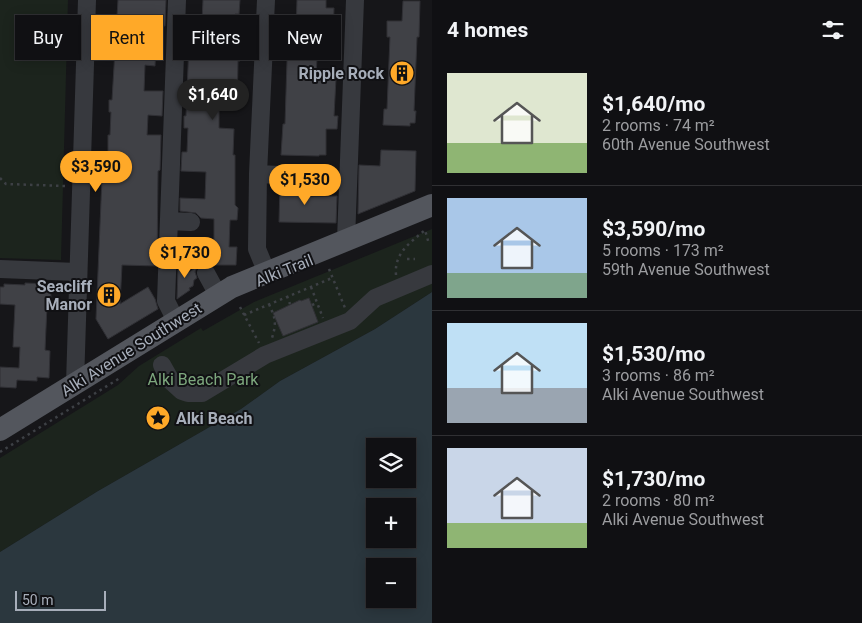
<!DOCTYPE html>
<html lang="en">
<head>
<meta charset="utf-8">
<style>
  :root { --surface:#101013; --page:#19191c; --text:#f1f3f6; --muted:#9c9da0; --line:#303033; --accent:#ffa928 }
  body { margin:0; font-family:Roboto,sans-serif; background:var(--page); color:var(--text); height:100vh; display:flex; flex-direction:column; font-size:19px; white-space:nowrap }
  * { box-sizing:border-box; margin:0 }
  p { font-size:16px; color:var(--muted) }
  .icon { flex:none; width:28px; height:28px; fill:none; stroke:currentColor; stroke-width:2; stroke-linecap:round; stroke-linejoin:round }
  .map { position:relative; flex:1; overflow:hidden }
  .panel { display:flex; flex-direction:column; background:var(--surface); width:430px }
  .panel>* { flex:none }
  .hud { position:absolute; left:15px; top:15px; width:341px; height:45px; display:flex; gap:10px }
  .controls { position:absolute; left:366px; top:438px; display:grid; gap:10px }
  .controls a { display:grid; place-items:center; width:50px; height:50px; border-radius:0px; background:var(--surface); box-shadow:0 2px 12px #0003,0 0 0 1px var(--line); font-size:25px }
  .scale { position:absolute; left:15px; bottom:12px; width:91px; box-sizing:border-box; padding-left:5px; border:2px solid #a7aeba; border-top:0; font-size:14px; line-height:18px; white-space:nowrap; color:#a7aeba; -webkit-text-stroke:4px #111114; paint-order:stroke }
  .price { position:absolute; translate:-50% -42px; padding:0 11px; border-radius:18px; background:var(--accent); color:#111; font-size:16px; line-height:32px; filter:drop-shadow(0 1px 2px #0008) }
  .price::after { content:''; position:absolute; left:50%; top:30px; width:15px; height:11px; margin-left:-8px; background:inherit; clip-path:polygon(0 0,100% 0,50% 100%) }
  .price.selected { background:#222; color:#fff }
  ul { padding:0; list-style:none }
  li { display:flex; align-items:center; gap:15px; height:125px; padding:0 15px }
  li+li { border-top:1px solid var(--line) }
  li span { display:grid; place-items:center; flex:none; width:140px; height:100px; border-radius:0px; color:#555 }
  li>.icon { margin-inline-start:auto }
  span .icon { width:60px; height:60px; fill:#fffc; stroke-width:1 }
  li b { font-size:21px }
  h2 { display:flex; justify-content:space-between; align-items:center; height:60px; padding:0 15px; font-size:21px }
  .tag { padding:0 18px; border-radius:0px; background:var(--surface); box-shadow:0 2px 12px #0003,0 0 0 1px var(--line); font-size:18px; line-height:45px }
  .tag.selected { background:var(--accent); color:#111 }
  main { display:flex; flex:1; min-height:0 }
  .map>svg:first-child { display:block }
</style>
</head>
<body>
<main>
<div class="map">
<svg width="432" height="623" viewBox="0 0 432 623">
  <rect width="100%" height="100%" fill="#161619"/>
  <path fill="#1c241d" d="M0,0H68L61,260L0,258Z
    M432,229V292L375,329L280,381L241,409L98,491L0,552V458L118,385L139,366L201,328L203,331L254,302Z"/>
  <path fill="#2b373e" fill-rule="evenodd" d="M432,292V623H0V552L98,491L241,409L280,381L375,329ZM375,446H408V479H375ZM375,506H408V539H375ZM375,566H408V599H375Z"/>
  <path fill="#404146" stroke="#303035" d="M118,0H166L165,26L150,25V43L156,44L155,66L145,65L144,91H163L162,116L148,115L147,135H161L160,170L158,171L157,266L122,265L120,304L148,287L155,299L158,309L108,339L96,319L102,178H108V135H110L111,112H109V100H112Z
    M203,0H240L239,14H235L234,48H240V61H238L237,109H219V128L234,129L233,155H235V205L238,208L237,220H230L229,247H237L236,265H214V219L201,218L196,213L180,211V198L205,199L206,172L181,171L182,152H187L188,128H184V116H186L189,44H194V21H202Z
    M297,0H326V8H334L333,39L318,38L316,77L336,78L334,116H338L337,129H326V155H319V156L281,155L283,124H285L288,30H296Z
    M403,1H420L419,37H417L414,111H416L415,123H410V126L383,125L384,109H387L390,37H387V21H402Z
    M381,150L416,151L415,191L358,214L359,165L380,166Z
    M287,182H302L301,197L337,196L336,223L279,222L280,185Z
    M178,255L189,272L197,267L195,272L197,278L194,280L193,286L189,288L190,290L177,299L178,270L181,267H178Z
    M25,283L50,284L51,297L49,305H47L45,350L50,351L49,378L37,377V381L17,380L16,388L0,387V367L19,368L20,347H13L15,305L0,304V287H4V284L25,285Z
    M309,298L318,322L283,336L273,313L300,300L301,301Z"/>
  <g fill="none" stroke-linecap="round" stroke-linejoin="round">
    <path stroke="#3d4045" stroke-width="2.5" stroke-dasharray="2.5 4" stroke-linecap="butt" d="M0,178L6,184L66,186
      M407,259H415
      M329,269L345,308
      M396,275C394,253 410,243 425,230L429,244
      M311,287L323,318
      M287,296L290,304
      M269,304C275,318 277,322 272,338
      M312,305L317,303
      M240,307L259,343
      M244,315L332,278
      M0,452L120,378"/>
    <path stroke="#37393e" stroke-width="18" d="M266,0L258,174L257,249L267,273
      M258,174L279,175
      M169,221L191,222
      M346,240L355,0
      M0,269L77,272
      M206,273L218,295
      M176,321L166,301L177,0
      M162,365L171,381L182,391L188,393H202L265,355L350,321L375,298L432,274
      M75,384L87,0"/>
    <path stroke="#53565d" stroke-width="22" d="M0,430L232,287L432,205"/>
  </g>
  <defs>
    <symbol id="building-disc" viewBox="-11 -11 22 22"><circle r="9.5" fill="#ffa928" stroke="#111114"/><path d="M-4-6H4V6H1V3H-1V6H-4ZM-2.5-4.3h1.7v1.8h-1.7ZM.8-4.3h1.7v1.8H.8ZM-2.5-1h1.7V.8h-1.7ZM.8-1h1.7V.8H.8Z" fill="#111"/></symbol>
    <symbol id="sight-disc" viewBox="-11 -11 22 22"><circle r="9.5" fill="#ffa928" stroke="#111114"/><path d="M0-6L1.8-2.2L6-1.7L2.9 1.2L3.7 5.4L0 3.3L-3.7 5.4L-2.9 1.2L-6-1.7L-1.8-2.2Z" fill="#111"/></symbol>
  </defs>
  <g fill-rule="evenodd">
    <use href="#building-disc" x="388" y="59" width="28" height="28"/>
    <use href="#building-disc" x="95" y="281" width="28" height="28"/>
    <use href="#sight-disc" x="144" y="404" width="28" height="28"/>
  </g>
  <g text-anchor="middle" stroke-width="4" stroke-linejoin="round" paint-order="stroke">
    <g font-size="16" font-weight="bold" fill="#a7aeba" stroke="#111114" text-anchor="end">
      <text x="384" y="79">Ripple Rock</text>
      <text x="92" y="292">Seacliff<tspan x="92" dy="18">Manor</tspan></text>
      <text x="176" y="424" text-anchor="start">Alki Beach</text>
    </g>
    <g font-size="16" fill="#a7aeba" stroke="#111114">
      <text transform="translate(284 270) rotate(-22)" y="6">Alki Trail</text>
      <text transform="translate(131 349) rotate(-32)" y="6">Alki Avenue Southwest</text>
    </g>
    <g font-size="16" fill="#7da77d" stroke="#111114">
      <text x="203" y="385">Alki Beach Park</text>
    </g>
  </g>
</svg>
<div class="controls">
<a><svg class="icon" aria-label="layers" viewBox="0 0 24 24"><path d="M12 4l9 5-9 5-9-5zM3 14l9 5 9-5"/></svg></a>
<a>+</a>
<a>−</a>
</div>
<div class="scale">50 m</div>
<b class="price selected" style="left:213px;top:121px">$1,640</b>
<b class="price" style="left:96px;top:193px">$3,590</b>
<b class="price" style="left:305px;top:206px">$1,530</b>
<b class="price" style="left:185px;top:279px">$1,730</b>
<div class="hud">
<a class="tag">Buy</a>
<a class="tag selected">Rent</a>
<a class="tag">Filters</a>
<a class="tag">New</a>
</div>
</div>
<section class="panel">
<h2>4 homes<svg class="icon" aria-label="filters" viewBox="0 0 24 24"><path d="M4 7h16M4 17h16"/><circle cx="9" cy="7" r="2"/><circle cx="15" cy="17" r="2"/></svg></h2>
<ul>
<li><span style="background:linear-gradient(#dfe7d0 70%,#8fb573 0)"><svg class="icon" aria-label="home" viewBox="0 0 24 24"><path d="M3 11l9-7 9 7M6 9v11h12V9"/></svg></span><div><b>$1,640/mo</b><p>2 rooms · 74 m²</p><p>60th Avenue Southwest</p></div></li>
<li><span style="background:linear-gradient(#a9c7e8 75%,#7fa58c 0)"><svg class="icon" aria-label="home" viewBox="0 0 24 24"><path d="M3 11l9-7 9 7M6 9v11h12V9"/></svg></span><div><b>$3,590/mo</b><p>5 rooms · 173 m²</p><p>59th Avenue Southwest</p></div></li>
<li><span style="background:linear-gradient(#bfe0f5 65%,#9aa5b1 0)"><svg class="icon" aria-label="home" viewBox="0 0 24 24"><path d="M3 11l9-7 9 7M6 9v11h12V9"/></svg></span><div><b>$1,530/mo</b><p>3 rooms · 86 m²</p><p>Alki Avenue Southwest</p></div></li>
<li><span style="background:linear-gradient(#c9d6e8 75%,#8fb573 0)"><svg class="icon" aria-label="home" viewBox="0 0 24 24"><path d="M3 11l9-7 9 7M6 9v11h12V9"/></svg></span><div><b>$1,730/mo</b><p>2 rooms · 80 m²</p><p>Alki Avenue Southwest</p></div></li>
</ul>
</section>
</main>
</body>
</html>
